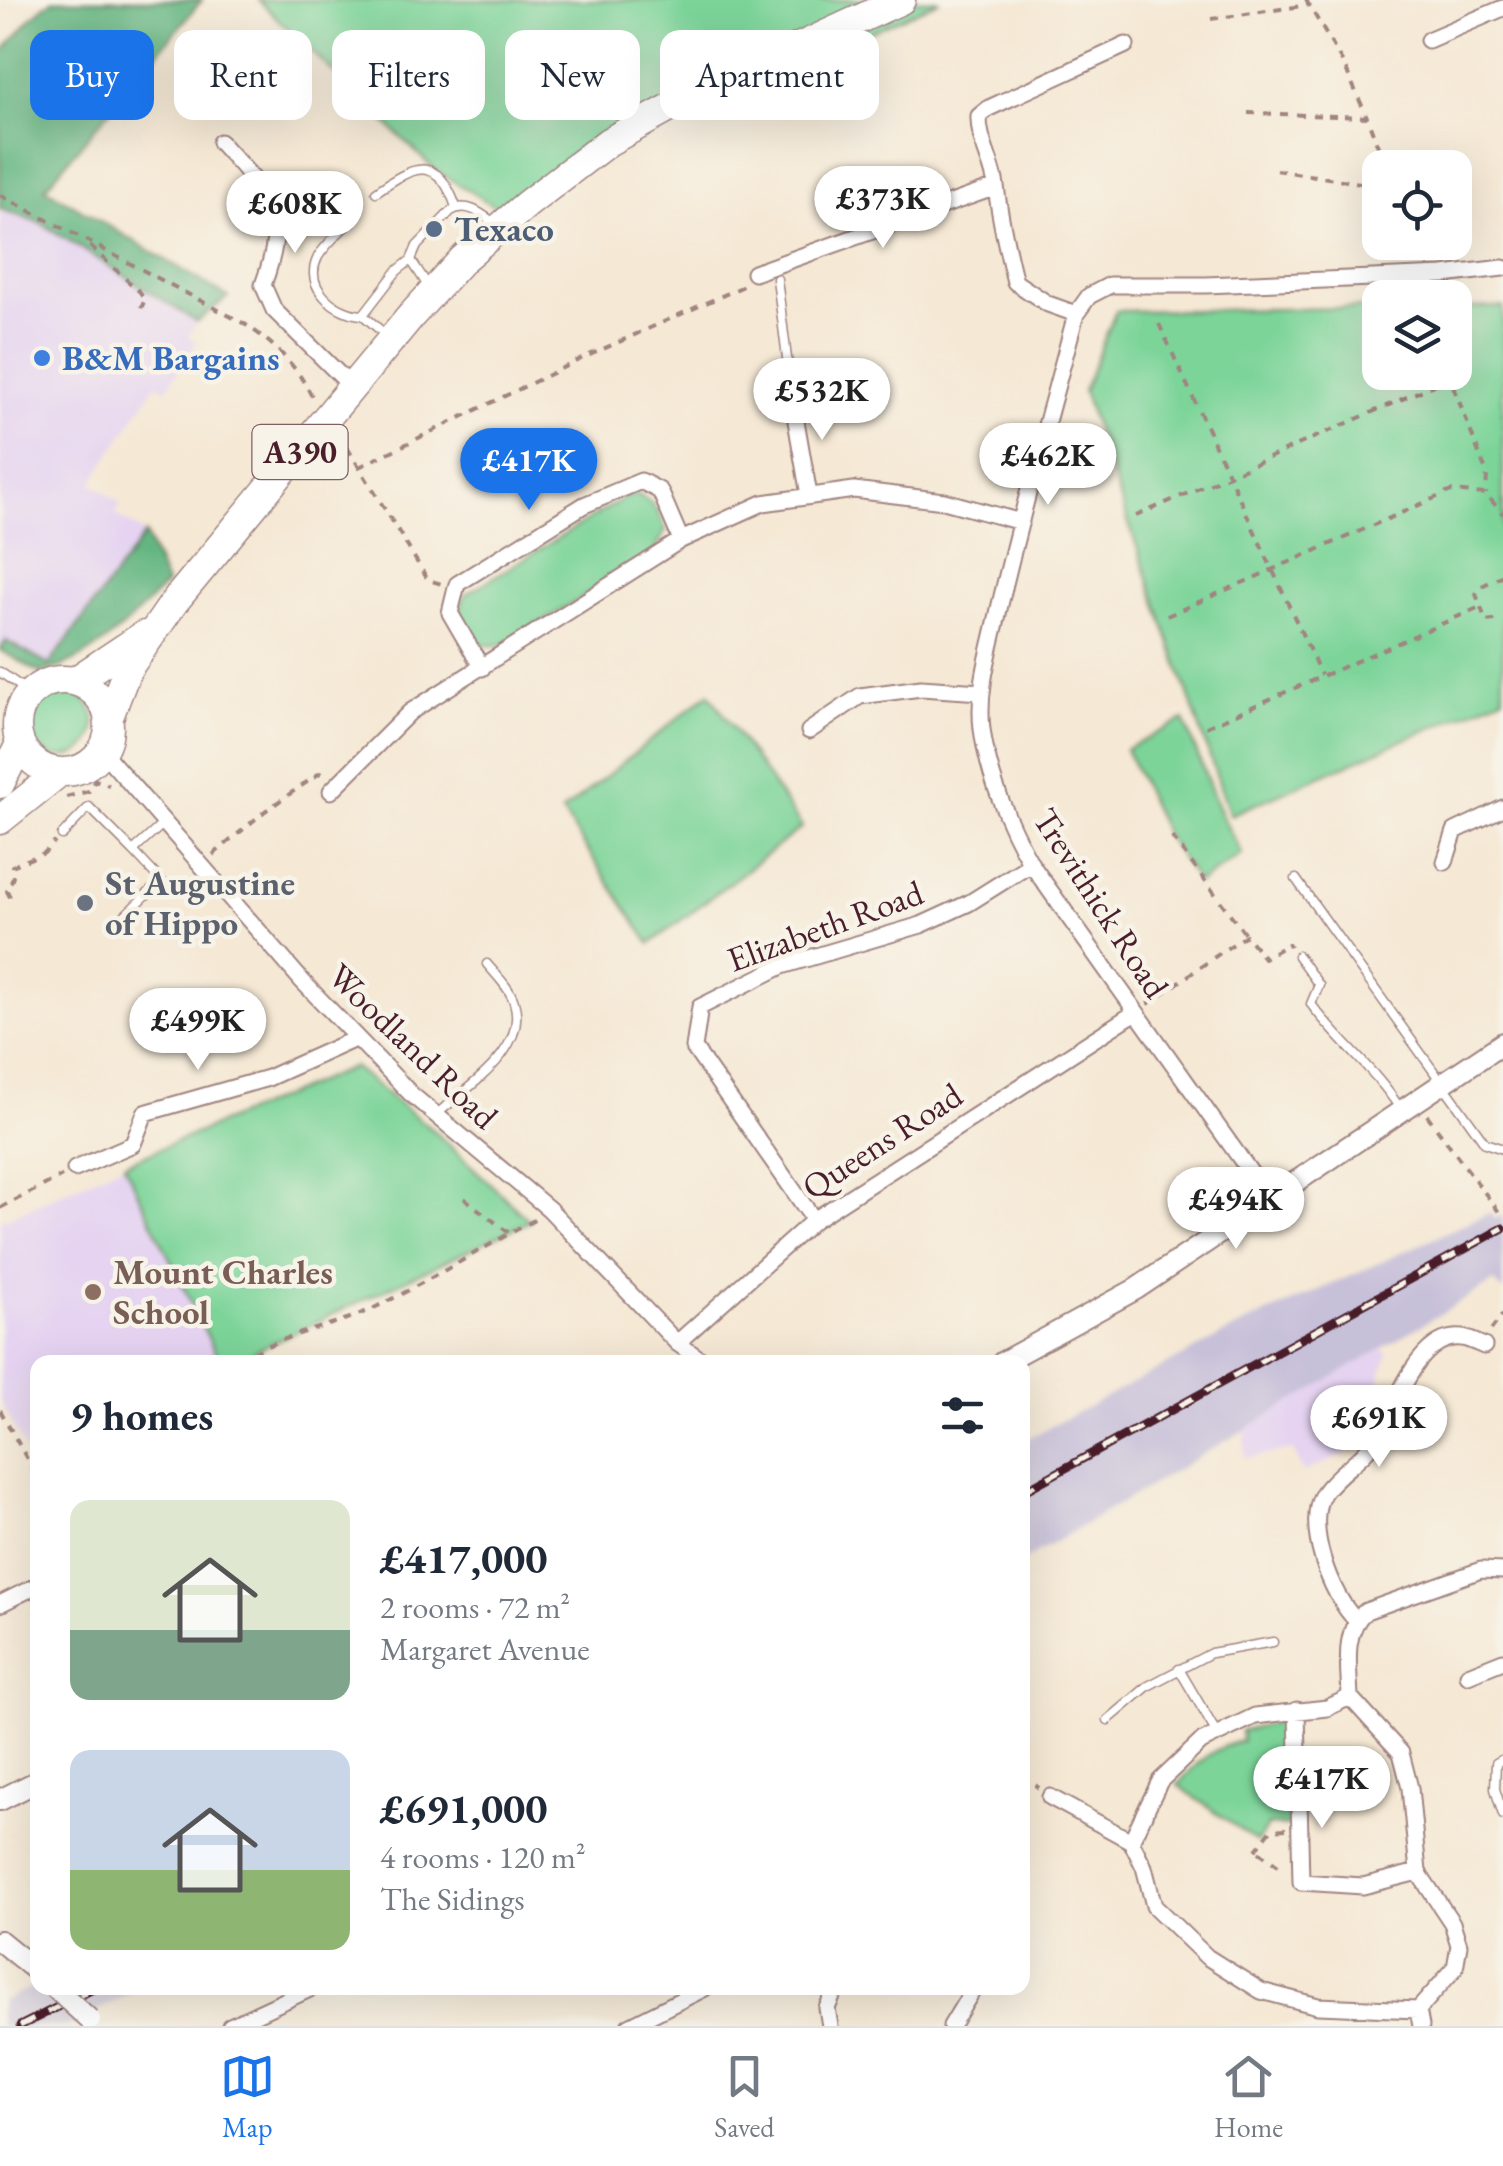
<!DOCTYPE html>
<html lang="en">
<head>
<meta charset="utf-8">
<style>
  :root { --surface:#fff; --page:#f6f6f7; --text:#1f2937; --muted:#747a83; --line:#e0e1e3; --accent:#1a73e8 }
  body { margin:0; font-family:"EB Garamond",serif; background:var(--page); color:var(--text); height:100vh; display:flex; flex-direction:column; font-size:38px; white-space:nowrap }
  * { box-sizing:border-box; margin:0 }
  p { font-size:32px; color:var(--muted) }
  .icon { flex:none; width:55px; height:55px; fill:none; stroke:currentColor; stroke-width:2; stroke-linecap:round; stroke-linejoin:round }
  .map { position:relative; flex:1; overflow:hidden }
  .details { position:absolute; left:30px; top:1355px; width:1000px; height:640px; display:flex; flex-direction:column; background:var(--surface); border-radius:20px; box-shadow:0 10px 40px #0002 }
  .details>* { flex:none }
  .guide { position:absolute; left:30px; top:30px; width:1000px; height:90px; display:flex; gap:20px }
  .controls { position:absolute; left:1362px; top:150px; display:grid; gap:20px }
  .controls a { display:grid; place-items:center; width:110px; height:110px; border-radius:20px; background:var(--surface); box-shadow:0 10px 40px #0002; font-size:50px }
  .price { position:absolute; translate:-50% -85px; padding:0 22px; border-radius:35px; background:#fff; color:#222; font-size:32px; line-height:65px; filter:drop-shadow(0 2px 5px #0008) }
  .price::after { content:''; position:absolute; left:50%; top:60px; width:30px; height:22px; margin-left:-15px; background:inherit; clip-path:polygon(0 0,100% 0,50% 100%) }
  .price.selected { background:var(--accent); color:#fff }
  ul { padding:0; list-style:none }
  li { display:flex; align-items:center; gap:30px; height:250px; padding:0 40px }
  li span { display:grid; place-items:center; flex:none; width:280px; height:200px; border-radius:20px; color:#555 }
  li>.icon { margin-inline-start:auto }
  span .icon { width:120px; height:120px; fill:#fffc; stroke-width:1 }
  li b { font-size:42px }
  h2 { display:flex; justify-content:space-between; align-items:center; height:120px; padding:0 40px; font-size:42px }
  .tag { padding:0 35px; border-radius:20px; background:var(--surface); box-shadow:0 10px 40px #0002; font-size:35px; line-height:90px }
  .tag.selected { background:var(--accent); color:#fff }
  .tab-bar { display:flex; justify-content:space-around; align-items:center; height:140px; border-top:2px solid var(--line); background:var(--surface); font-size:28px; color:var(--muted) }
  .tab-bar a { display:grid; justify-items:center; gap:5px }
  .tab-bar .selected { color:var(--accent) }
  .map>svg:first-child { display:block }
</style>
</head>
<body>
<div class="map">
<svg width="1503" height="2026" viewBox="0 0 1503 2026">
  <rect width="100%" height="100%" fill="#f7f3e8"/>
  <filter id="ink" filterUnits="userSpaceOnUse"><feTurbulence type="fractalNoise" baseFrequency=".01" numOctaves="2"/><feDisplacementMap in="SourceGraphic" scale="20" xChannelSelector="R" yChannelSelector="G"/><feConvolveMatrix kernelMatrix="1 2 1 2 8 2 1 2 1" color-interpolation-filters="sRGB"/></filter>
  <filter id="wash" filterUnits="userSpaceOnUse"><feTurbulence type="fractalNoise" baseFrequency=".0048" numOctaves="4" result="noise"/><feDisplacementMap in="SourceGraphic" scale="40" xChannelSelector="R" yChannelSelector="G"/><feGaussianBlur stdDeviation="2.25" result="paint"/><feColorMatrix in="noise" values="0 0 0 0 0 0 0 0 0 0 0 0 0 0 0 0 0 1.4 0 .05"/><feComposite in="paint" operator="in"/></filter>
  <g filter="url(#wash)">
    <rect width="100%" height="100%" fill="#f5e8d4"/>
    <path fill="#e5d3f1" d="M0,209L40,223L197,322L188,336L197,342L166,389L156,384L92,483L121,504L115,514L145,534L49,665L6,641L0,649Z
      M124,1164L220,1362H38V1464L34,1466L0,1400V1221Z
      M1381,1348L1388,1354L1371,1407L1380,1413L1344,1455L1303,1472L1293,1450L1245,1458L1244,1428Z"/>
    <path fill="#c7c0d9" d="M1491,1212L1495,1219L1503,1215V1292L1494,1282L1023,1561V1441L1244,1324Z
      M37,1984L38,1988H140L68,2026H0V2002Z"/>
    <path fill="#7bd499" stroke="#627a62" stroke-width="2.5" d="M258,0H940L761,83L608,142L527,204L499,209L435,170Z
      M1503,307V697L1230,815L1083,391L1116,311L1380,308V372H1455V308Z
      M636,494C654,501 660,514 666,530L652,556L506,643C475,654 448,623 466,594L626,497Z
      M29 724a33 33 0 1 1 66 0a33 33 0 1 1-66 0Z
      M709,693L802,827L650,944L562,812Z
      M1184,720L1221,815L1242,854L1198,883L1166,836L1126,749Z
      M353,1067L435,1132L530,1221L232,1362H220L124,1164Z
      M1274,1723H1288L1286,1757L1290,1818L1288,1826L1268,1825L1257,1842L1178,1785C1195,1763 1215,1746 1242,1741L1241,1731Z"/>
    <path fill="#64b681" stroke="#576a56" stroke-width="2.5" d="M52,0H202L45,188L228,297L197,322L41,223L0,209V55L33,16Z
      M145,534L166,584C130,622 92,662 40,673L0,650L6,641L49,665Z"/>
  </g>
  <g filter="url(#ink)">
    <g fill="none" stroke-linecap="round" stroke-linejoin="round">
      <defs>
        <path id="lane" d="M376,192C414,165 438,154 456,207
          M350,221C340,232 325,245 318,257C302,288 337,314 363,315L388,337
          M777,279L792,398
          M430,289L411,260L417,246L451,211C468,201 483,215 497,225
          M363,315L397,271L411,260
          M0,672L30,693
          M165,822L133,851L168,888
          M62,835L89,807L133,851
          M1296,879L1485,1143L1503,1149
          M121,919L161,881
          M1298,956L1319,985L1311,1004C1339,1042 1376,1070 1401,1110
          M435,1116C467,1086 529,1051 514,1002C510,988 496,975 487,964
          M1179,1669L1216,1732
          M1108,1720L1148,1686L1211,1653L1273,1642
          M1503,1759L1496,1763L1495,1789L1503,1815"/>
        <path id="street" d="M1428,40L1503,8
          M220,142C268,196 291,209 263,285L274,310L353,388
          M754,273L996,187
          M1076,314L1048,304L1015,282C1007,250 1000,219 996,186C993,162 978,141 979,116L989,108L1126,45
          M792,398L809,495
          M482,668L450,613L457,584L584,505L641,481L660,491L681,540
          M809,731L860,696L921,688L981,692
          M102,751L303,982L412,1095L549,1209L677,1343L704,1362
          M331,791L410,712L681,540L763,503L854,490L944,501L1021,522
          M1445,862L1455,831L1503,808
          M75,1169L133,1144L145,1113L268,1078L357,1038
          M1270,1200L1031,864C1008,824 988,775 982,729C977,688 991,648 999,609C1022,510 1050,412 1076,314L1089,296L1110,285H1206L1443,275L1503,268
          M814,1220L694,1048L700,1007L782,966L921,925L969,903L1031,864
          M677,1343L814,1220L1136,1012
          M0,1604L38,1585
          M1355,1619C1331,1596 1303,1523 1324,1492C1339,1471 1364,1459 1377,1437C1395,1408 1418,1332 1462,1338C1469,1339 1477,1343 1484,1346
          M1468,1675L1503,1661
          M1297,1710L1301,1882L1363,1886L1418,1872
          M1050,1797L1131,1841
          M1131,1841L1144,1867L1154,1906L1207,1957L1261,1991L1318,2006L1418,2010
          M1131,1841L1160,1781L1201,1742L1255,1716L1327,1708L1350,1697
          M230,2026L312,1988
          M629,2026L705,1988
          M830,2026L827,2008L836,1988
          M951,2026L974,1988
          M1421,2026L1418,2010L1455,1968L1459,1945L1452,1923L1418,1872L1410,1788L1401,1753L1350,1697C1349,1668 1342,1630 1366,1611L1481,1570L1503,1571"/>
        <path id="secondary" d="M1003,1362L1136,1289L1503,1043
          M0,1800L38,1781
          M0,1941L38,1972"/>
        <path id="highway" d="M17 726a46 46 0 1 1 92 0a46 46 0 1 1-92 0Z
          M75,681L144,635
          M109,717L127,670L175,601L410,317L463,259L527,204L608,142L688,98L901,0
          M0,784L20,744
          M0,820L60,772"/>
      </defs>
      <use href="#lane" stroke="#a08480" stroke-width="11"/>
      <use href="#street" stroke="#a08480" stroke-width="19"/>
      <use href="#secondary" stroke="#a08480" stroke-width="24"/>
      <use href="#highway" stroke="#a08480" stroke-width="31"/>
      <path stroke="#a08480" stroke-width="4" stroke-dasharray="8 8" stroke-linecap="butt" d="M1306,0L1344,65L1367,117
        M1211,19L1309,5
        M1248,113L1367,117L1386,168
        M1276,170L1380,186
        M0,195L243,323C274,343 298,366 314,401
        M1403,242L1406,262
        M90,246L140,292L145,300L141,308
        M1159,324L1321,675
        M339,434L428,580L442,584
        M359,467L583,358L746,285
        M1136,516L1450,378L1487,474L1486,494
        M1503,575L1480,587L1476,594L1486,621L1503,619
        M1167,616L1451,491L1486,494L1503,514
        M1206,727L1480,607
        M66,797L89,791L95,780L109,785
        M1172,837L1246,935
        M213,855L265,811L320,773L323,778
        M10,897L7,891L13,877L12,866L44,853L55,842
        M1148,1004L1246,935L1264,958L1288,944L1290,947
        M1427,1115L1499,1212L1503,1210
        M464,1198L509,1233
        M0,1208L62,1176
        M1491,1330L1503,1314
        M240,1362C279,1333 330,1329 374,1308C429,1281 482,1248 536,1219
        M0,1410L32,1468L38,1466
        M1022,1776L1039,1788
        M1256,1850L1271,1830L1286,1829
        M1259,1852L1284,1870"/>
      <use href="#lane" stroke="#fff" stroke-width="8"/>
      <use href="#street" stroke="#fff" stroke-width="15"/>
      <use href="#secondary" stroke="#fff" stroke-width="20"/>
      <use href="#highway" stroke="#fff" stroke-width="28"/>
      <defs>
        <path id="rail" d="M1022,1492L1503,1228
          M20,2026L95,1988"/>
      </defs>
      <use href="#rail" stroke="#4a1f2b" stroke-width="9"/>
      <use href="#rail" stroke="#f7f3e8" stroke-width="5" stroke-dasharray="15" stroke-linecap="butt"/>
      <defs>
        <path id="secondary-bridge" d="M55,1988L90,2020"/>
      </defs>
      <use href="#secondary-bridge" stroke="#a08480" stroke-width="24" stroke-linecap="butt"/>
      <use href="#secondary-bridge" stroke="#fff" stroke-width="20"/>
    </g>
  </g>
  <circle fill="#5c6f8a" stroke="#f7f3e8" stroke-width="4" cx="434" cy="229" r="10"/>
  <circle fill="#3f7fe0" stroke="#f7f3e8" stroke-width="4" cx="42" cy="358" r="10"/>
  <circle fill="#6b7280" stroke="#f7f3e8" stroke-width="4" cx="85" cy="903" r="10"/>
  <circle fill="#8d6e63" stroke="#f7f3e8" stroke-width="4" cx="93" cy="1292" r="10"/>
  <g text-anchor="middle" stroke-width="9" stroke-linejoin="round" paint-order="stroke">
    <rect fill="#f7f3e8" stroke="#7e5f64" stroke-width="2.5" x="252.5" y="425" width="95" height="54" rx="8"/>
    <g font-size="32" font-weight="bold" fill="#4a1f2b">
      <text x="300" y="463">A390</text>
    </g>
    <g font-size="35" font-weight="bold" fill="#4e5e75" stroke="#f7f3e8" text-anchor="start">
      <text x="454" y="241">Texaco</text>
    </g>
    <g font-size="35" font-weight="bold" fill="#366cbe" stroke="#f7f3e8" text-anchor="start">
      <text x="62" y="370">B&amp;M Bargains</text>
    </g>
    <g font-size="35" font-weight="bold" fill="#5b616d" stroke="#f7f3e8" text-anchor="start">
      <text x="105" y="895">St Augustine<tspan x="105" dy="40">of Hippo</tspan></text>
    </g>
    <g font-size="35" fill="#4a1f2b" stroke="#f7f3e8">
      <text transform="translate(1101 903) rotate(57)" y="12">Trevithick Road</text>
      <text transform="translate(825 926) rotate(-20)" y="12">Elizabeth Road</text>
      <text transform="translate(413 1046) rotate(44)" y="12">Woodland Road</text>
      <text transform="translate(882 1141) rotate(-33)" y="12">Queens Road</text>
    </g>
    <g font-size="35" font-weight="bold" fill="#785e54" stroke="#f7f3e8" text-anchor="start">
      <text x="113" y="1284">Mount Charles<tspan x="113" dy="40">School</tspan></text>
    </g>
  </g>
</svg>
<div class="controls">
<a><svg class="icon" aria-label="locate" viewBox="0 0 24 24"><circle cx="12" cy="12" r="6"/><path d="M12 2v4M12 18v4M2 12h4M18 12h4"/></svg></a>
<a><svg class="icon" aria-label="layers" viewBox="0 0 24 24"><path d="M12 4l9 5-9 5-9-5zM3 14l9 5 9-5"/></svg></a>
</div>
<b class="price" style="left:883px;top:251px">£373K</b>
<b class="price" style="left:295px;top:256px">£608K</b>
<b class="price" style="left:822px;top:443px">£532K</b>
<b class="price" style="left:1048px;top:508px">£462K</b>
<b class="price selected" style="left:529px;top:513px">£417K</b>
<b class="price" style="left:198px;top:1073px">£499K</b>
<b class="price" style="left:1236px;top:1252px">£494K</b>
<b class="price" style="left:1379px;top:1470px">£691K</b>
<b class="price" style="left:1322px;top:1831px">£417K</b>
<div class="guide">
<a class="tag selected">Buy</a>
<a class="tag">Rent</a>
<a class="tag">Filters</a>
<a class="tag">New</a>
<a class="tag">Apartment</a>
</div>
<section class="details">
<h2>9 homes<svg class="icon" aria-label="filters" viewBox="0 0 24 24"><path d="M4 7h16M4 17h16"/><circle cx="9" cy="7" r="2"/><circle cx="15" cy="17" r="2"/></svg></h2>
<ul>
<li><span style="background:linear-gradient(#dfe7d0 65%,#7fa58c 0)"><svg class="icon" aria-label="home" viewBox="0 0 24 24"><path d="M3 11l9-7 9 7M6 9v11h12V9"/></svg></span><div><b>£417,000</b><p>2 rooms · 72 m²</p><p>Margaret Avenue</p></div></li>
<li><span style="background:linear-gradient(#c9d6e8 60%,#8fb573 0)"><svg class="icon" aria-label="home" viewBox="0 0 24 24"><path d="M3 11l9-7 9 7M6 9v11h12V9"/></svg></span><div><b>£691,000</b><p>4 rooms · 120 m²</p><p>The Sidings</p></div></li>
</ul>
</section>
</div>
<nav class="tab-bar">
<a class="selected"><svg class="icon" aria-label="map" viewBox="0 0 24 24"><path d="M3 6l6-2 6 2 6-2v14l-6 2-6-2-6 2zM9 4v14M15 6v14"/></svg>Map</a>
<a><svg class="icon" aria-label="saved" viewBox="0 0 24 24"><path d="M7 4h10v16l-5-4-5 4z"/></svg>Saved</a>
<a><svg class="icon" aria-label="home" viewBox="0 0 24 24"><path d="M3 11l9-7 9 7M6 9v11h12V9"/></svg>Home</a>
</nav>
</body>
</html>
